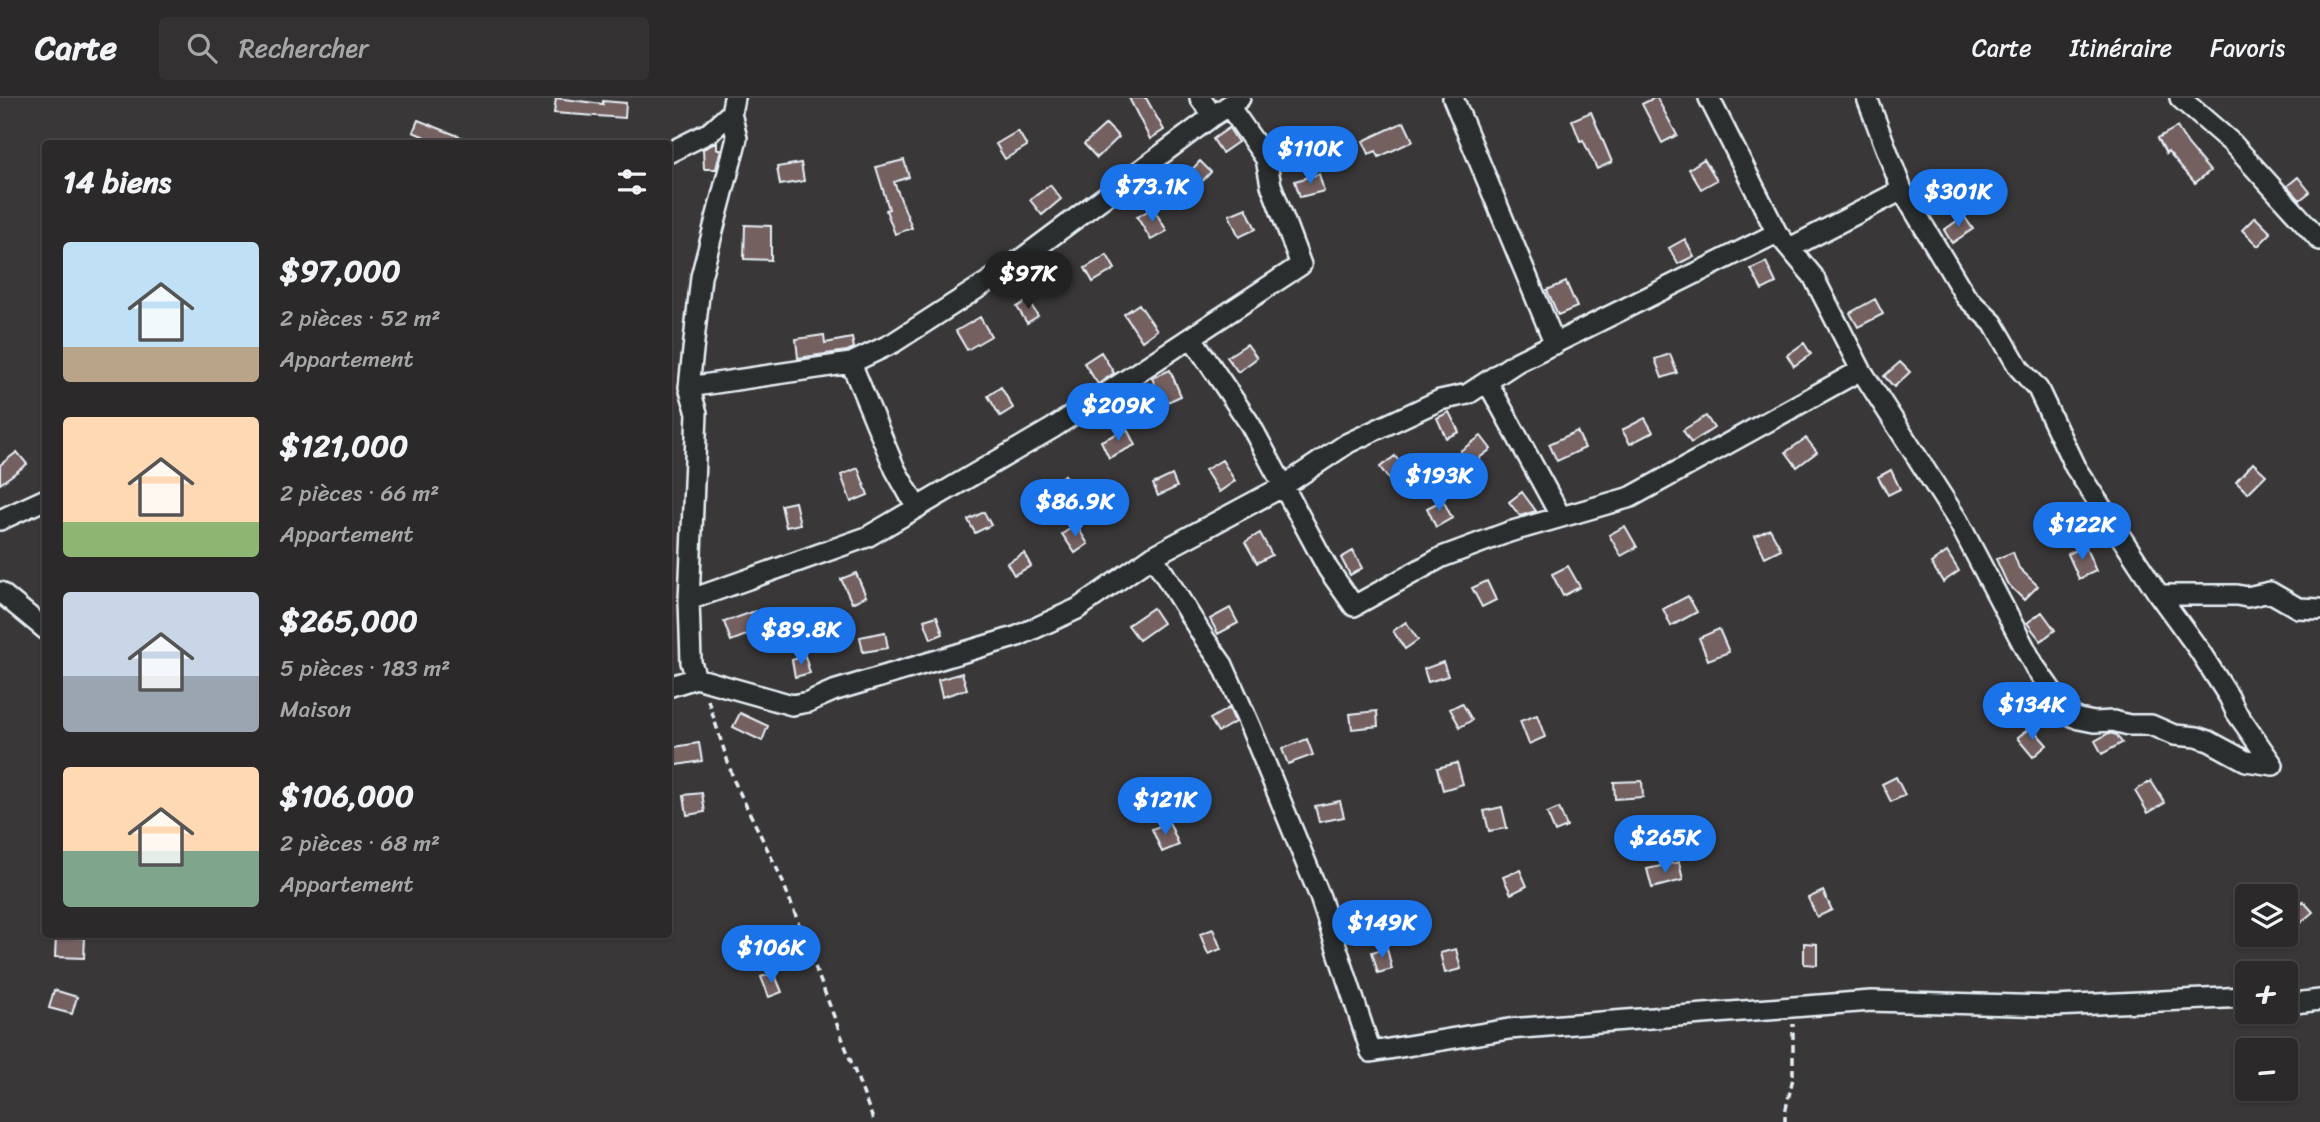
<!DOCTYPE html>
<html lang="fr">
<head>
<meta charset="utf-8">
<style>
  :root { --surface:#2b292a; --page:#333132; --text:#f1f3f6; --muted:#a6a6a8; --line:#474547; --accent:#1a73e8 }
  body { margin:0; font-family:Sriracha,sans-serif; background:var(--page); color:var(--text); height:100vh; display:flex; flex-direction:column; font-size:26px; white-space:nowrap }
  * { box-sizing:border-box; margin:0 }
  p { font-size:23px; color:var(--muted) }
  .icon { flex:none; width:38px; height:38px; fill:none; stroke:currentColor; stroke-width:2; stroke-linecap:round; stroke-linejoin:round }
  .map { position:relative; flex:1; overflow:hidden }
  .details { position:absolute; left:42px; top:42px; width:630px; height:798px; display:flex; flex-direction:column; background:var(--surface); border-radius:7px; box-shadow:0 2px 5px #0004,0 0 0 2px var(--line) }
  .details>* { flex:none }
  .tools { position:absolute; left:2235px; top:786px; display:grid; gap:14px }
  .tools a { display:grid; place-items:center; width:63px; height:63px; border-radius:7px; background:var(--surface); box-shadow:0 2px 5px #0004,0 0 0 2px var(--line); font-size:35px }
  .price { position:absolute; translate:-50% -60px; padding:0 16px; border-radius:24px; background:var(--accent); color:#fff; font-size:23px; line-height:46px; filter:drop-shadow(0 2px 4px #0008) }
  .price::after { content:''; position:absolute; left:50%; top:42px; width:21px; height:16px; margin-left:-10px; background:inherit; clip-path:polygon(0 0,100% 0,50% 100%) }
  .price.on { background:#222; color:#fff }
  ul { padding:0; list-style:none }
  li { display:flex; align-items:center; gap:21px; height:175px; padding:0 21px }
  li span { display:grid; place-items:center; flex:none; width:196px; height:140px; border-radius:7px; color:#555 }
  li>.icon { margin-inline-start:auto }
  span .icon { width:84px; height:84px; fill:#fffc; stroke-width:1 }
  li b { font-size:30px }
  h2 { display:flex; justify-content:space-between; align-items:center; height:84px; padding:0 21px; font-size:30px }
  header { display:flex; align-items:center; gap:42px; box-sizing:border-box; height:98px; padding:0 35px; background:var(--surface); border-bottom:2px solid var(--line) }
  header strong { font-size:33px }
  nav { display:flex; gap:38px; margin-inline-start:auto; font-size:24px }
  .search { width:490px; height:63px; background:var(--page); display:flex; align-items:center; gap:18px; box-sizing:border-box; padding:0 24px; border-radius:7px; color:var(--muted); font-size:26px }
  .map>svg:first-child { display:block }
</style>
</head>
<body>
<header>
<strong>Carte</strong>
<div class="search"><svg class="icon" aria-label="search" viewBox="0 0 24 24"><circle cx="10" cy="10" r="6"/><path d="M15 15l6 6"/></svg>Rechercher</div>
<nav><a>Carte</a><a>Itinéraire</a><a>Favoris</a></nav>
</header>
<div class="map">
<svg width="2320" height="1024" viewBox="0 0 2320 1024">
  <rect width="100%" height="100%" fill="#393738"/>
  <filter id="ink" filterUnits="userSpaceOnUse"><feTurbulence type="fractalNoise" baseFrequency=".0143" numOctaves="2"/><feDisplacementMap in="SourceGraphic" scale="14" xChannelSelector="R" yChannelSelector="G"/><feConvolveMatrix kernelMatrix="1 2 1 2 8 2 1 2 1" color-interpolation-filters="sRGB"/></filter>
  <g filter="url(#ink)">
    <path fill="#756161" stroke="#e8f1f8" stroke-width="2" d="M556,0L603,6V3L626,5L625,20L554,15Z
      M1129,0H1146L1164,32L1150,41Z
      M1654,0H1657L1677,37L1662,45L1642,6Z
      M1591,14L1612,64L1597,71L1583,42L1580,43L1572,22Z
      M418,22L476,45V46H441L413,34Z
      M1404,24L1413,43L1379,59L1376,53L1369,56L1363,43Z
      M1106,26L1119,39L1097,60L1084,46Z
      M2177,29L2188,47L2210,73L2195,85L2168,53L2166,55L2158,40Z
      M1229,30L1238,44L1222,55L1213,41Z
      M1018,33L1027,48L1005,61L996,46Z
      M717,44V51H721L716,71H704L703,51Z
      M1704,61L1717,82L1701,91L1689,71Z
      M904,62L909,79L894,84L912,130L895,136L886,112L889,111L876,69Z
      M1200,63L1211,74L1196,90L1185,79Z
      M801,65L804,83L780,87L777,69Z
      M1319,76L1324,93L1300,99L1295,83Z
      M2298,79L2310,94L2300,102L2287,88Z
      M1050,87L1061,101L1042,117L1030,102Z
      M1153,110L1167,133L1151,142L1137,119Z
      M1246,110L1256,131L1239,139L1229,117Z
      M1964,118L1973,131L1952,145L1944,132Z
      M2255,119L2271,135L2258,148L2242,132Z
      M745,127L771,128V162L744,161Z
      M1685,141L1694,158L1678,166L1669,150Z
      M1107,157L1115,171L1093,184L1085,170Z
      M1766,164L1776,185L1762,192L1751,171Z
      M1566,184L1577,209L1558,217L1547,192Z
      M1875,201L1883,216L1858,229L1850,215Z
      M1028,202L1038,218L1027,225L1017,209Z
      M1139,206L1157,232L1142,243L1124,216Z
      M980,219L991,238L967,252L956,233Z
      M824,237L825,245L852,240L854,250L847,253L798,260L796,241Z
      M1804,245L1811,256L1794,268L1787,257Z
      M1247,246L1257,260L1238,274L1227,259Z
      M1101,254L1114,275L1098,286L1084,265Z
      M1670,256L1677,275L1662,280L1655,261Z
      M1900,264L1910,274L1894,289L1884,278Z
      M1170,272L1181,298L1163,306L1152,280Z
      M1001,289L1013,310L1000,318L988,298Z
      M1449,314L1459,334L1446,340L1437,320Z
      M1706,318L1714,330L1691,345L1683,332Z
      M1645,320L1653,334L1630,346L1622,332Z
      M1127,331L1135,347L1109,360L1101,343Z
      M1577,333L1585,350L1557,363L1549,346Z
      M1481,338L1491,351L1470,367L1460,353Z
      M1806,340L1817,354L1797,369L1786,354Z
      M17,354L27,366L0,386V367Z
      M1395,358L1410,378L1394,389L1380,369Z
      M1222,362L1235,383L1219,394L1205,372Z
      M2253,365L2266,377L2248,395L2236,384Z
      M858,370L868,397L851,404L841,377Z
      M1891,372L1900,391L1888,397L1878,379Z
      M1065,377L1073,391L1050,404L1042,391Z
      M1172,377L1177,389L1158,398L1153,386Z
      M1522,394L1536,413L1520,418L1509,404Z
      M1443,402L1452,420L1436,429L1427,410Z
      M795,404L800,426L786,429L781,407Z
      M984,414L991,427L975,435L968,422Z
      M1076,427L1088,446L1075,455L1062,436Z
      M1625,428L1637,449L1621,458L1609,437Z
      M1770,431L1781,451L1765,459L1755,438Z
      M1260,435L1272,457L1257,465L1245,444Z
      M2085,448L2096,473L2079,481L2068,456Z
      M1353,453L1362,470L1350,477L1341,460Z
      M1947,454L1959,473L1943,484L1931,465Z
      M2013,454L2019,470L2038,488L2024,502L2007,485L1996,461Z
      M1024,455L1031,468L1014,477L1007,465Z
      M1568,468L1580,489L1563,498L1552,476Z
      M856,475L866,498L852,505L841,481Z
      M1487,483L1496,502L1482,509L1472,490Z
      M1688,498L1697,514L1671,528L1663,511Z
      M1153,510L1163,525L1139,542L1128,527Z
      M1230,510L1238,525L1218,536L1210,521Z
      M755,513L762,531L731,543L724,524Z
      M2042,514L2055,532L2041,543L2027,525Z
      M937,518L943,536L931,541L924,522Z
      M1406,524L1418,542L1405,551L1393,533Z
      M1719,531L1729,554L1708,562L1699,540Z
      M885,534L888,550L863,554L860,539Z
      M805,558L810,575L795,579L792,562Z
      M1443,564L1448,578L1428,584L1424,571Z
      M962,575L967,591L942,599L938,582Z
      M1462,605L1472,622L1460,629L1450,611Z
      M1229,610L1235,624L1218,634L1210,621Z
      M1377,613L1378,628L1352,631L1350,616Z
      M740,615L768,628L762,643L733,629Z
      M1537,617L1545,639L1529,646L1520,623Z
      M2031,629L2047,647L2033,659L2017,640Z
      M2109,635L2117,637L2122,645L2102,656L2095,643Z
      M1307,641L1313,657L1288,666L1282,651Z
      M699,645L702,663L671,668L668,650Z
      M1457,665L1463,686L1443,692L1437,670Z
      M1896,679L1905,697L1891,704L1882,686Z
      M1642,683L1643,699L1615,701L1614,684Z
      M2151,683L2165,705L2148,715L2135,693Z
      M702,695L705,714L687,717L684,697Z
      M1340,703L1344,719L1319,724L1315,708Z
      M1502,709L1507,730L1489,733L1484,713Z
      M1559,710L1567,729L1555,734L1547,715Z
      M1169,724L1179,747L1162,754L1152,731Z
      M1679,764L1683,782L1652,790L1647,771Z
      M1520,772L1527,788L1511,796L1503,779Z
      M1823,793L1832,812L1817,819L1808,800Z
      M2303,803L2313,814L2298,827L2288,817Z
      M1213,831L1221,851L1208,856L1200,836Z
      M56,838L85,840L84,860L55,859Z
      M1804,845L1817,846V867L1804,866Z
      M1387,850L1392,871L1378,875L1372,854Z
      M1456,851L1461,871L1445,875L1440,855Z
      M774,875L782,894L769,899L761,879Z
      M54,892L77,899L72,916L49,910Z"/>
    <g fill="none" stroke-linecap="round" stroke-linejoin="round">
      <defs>
        <path id="street" d="M1200,0L1213,18
          M1453,0L1555,246
          M1709,0L1777,135L1813,178L1861,272L1958,423L2035,569L2068,616L2079,621L2094,624L2113,623L2129,627H2151L2174,637L2197,639L2209,643L2246,663L2273,667
          M1867,0L1902,92L1966,199L1993,225L2019,270L2038,291L2075,369L2159,497L2199,552L2229,599L2236,614L2273,667
          M2180,0L2232,45L2320,142
          M668,55L710,34L731,15L734,0
          M1790,150L1902,92
          M1192,240L1250,326L1328,471L1354,508L1442,459L1509,434L1631,399L1861,272
          M851,265L895,371L917,410
          M1488,285L1561,419
          M689,289L851,265L893,245L1009,170L1213,18L1240,0
          M0,422L46,401
          M1153,458L1204,540L1223,567L1250,628L1320,799L1371,954L1509,931L1871,903L2054,908L2247,899
          M0,494L46,532
          M2159,497H2237L2247,499L2270,494L2298,510L2320,511
          M689,502L867,439L1053,330L1301,167L1271,87L1266,61L1229,8
          M696,580L691,564L689,502L697,315L689,289L701,179L737,40L731,15
          M668,589L696,580L792,607L808,604L833,593L1018,538L1077,511L1153,458L1282,389L1348,345L1440,302L1468,296L1517,264L1777,135
          M2286,906L2320,902"/>
      </defs>
      <use href="#street" stroke="#e8f1f8" stroke-width="24"/>
      <path stroke="#e8f1f8" stroke-width="3.5" stroke-dasharray="7 5" stroke-linecap="butt" d="M708,602L734,683L781,779L874,1024
        M1785,1024V1015L1793,980V926"/>
      <use href="#street" stroke="#2a2d2e" stroke-width="19"/>
    </g>
  </g>
</svg>
<div class="tools">
<a><svg class="icon" aria-label="layers" viewBox="0 0 24 24"><path d="M12 4l9 5-9 5-9-5zM3 14l9 5 9-5"/></svg></a>
<a>+</a>
<a>−</a>
</div>
<b class="price" style="left:1310px;top:88px">$110K</b>
<b class="price" style="left:1152px;top:126px">$73.1K</b>
<b class="price" style="left:1958px;top:131px">$301K</b>
<b class="price on" style="left:1028px;top:213px">$97K</b>
<b class="price" style="left:1118px;top:345px">$209K</b>
<b class="price" style="left:1439px;top:415px">$193K</b>
<b class="price" style="left:1075px;top:441px">$86.9K</b>
<b class="price" style="left:2082px;top:464px">$122K</b>
<b class="price" style="left:801px;top:569px">$89.8K</b>
<b class="price" style="left:2032px;top:644px">$134K</b>
<b class="price" style="left:1165px;top:739px">$121K</b>
<b class="price" style="left:1665px;top:777px">$265K</b>
<b class="price" style="left:1382px;top:862px">$149K</b>
<b class="price" style="left:771px;top:887px">$106K</b>
<section class="details">
<h2>14 biens<svg class="icon" aria-label="filters" viewBox="0 0 24 24"><path d="M4 7h16M4 17h16"/><circle cx="9" cy="7" r="2"/><circle cx="15" cy="17" r="2"/></svg></h2>
<ul>
<li><span style="background:linear-gradient(#bfe0f5 75%,#b9a48a 0)"><svg class="icon" aria-label="home" viewBox="0 0 24 24"><path d="M3 11l9-7 9 7M6 9v11h12V9"/></svg></span><div><b>$97,000</b><p>2 pièces · 52 m²</p><p>Appartement</p></div></li>
<li><span style="background:linear-gradient(#ffd9b3 75%,#8fb573 0)"><svg class="icon" aria-label="home" viewBox="0 0 24 24"><path d="M3 11l9-7 9 7M6 9v11h12V9"/></svg></span><div><b>$121,000</b><p>2 pièces · 66 m²</p><p>Appartement</p></div></li>
<li><span style="background:linear-gradient(#c9d6e8 60%,#9aa5b1 0)"><svg class="icon" aria-label="home" viewBox="0 0 24 24"><path d="M3 11l9-7 9 7M6 9v11h12V9"/></svg></span><div><b>$265,000</b><p>5 pièces · 183 m²</p><p>Maison</p></div></li>
<li><span style="background:linear-gradient(#ffd9b3 60%,#7fa58c 0)"><svg class="icon" aria-label="home" viewBox="0 0 24 24"><path d="M3 11l9-7 9 7M6 9v11h12V9"/></svg></span><div><b>$106,000</b><p>2 pièces · 68 m²</p><p>Appartement</p></div></li>
</ul>
</section>
</div>
</body>
</html>
